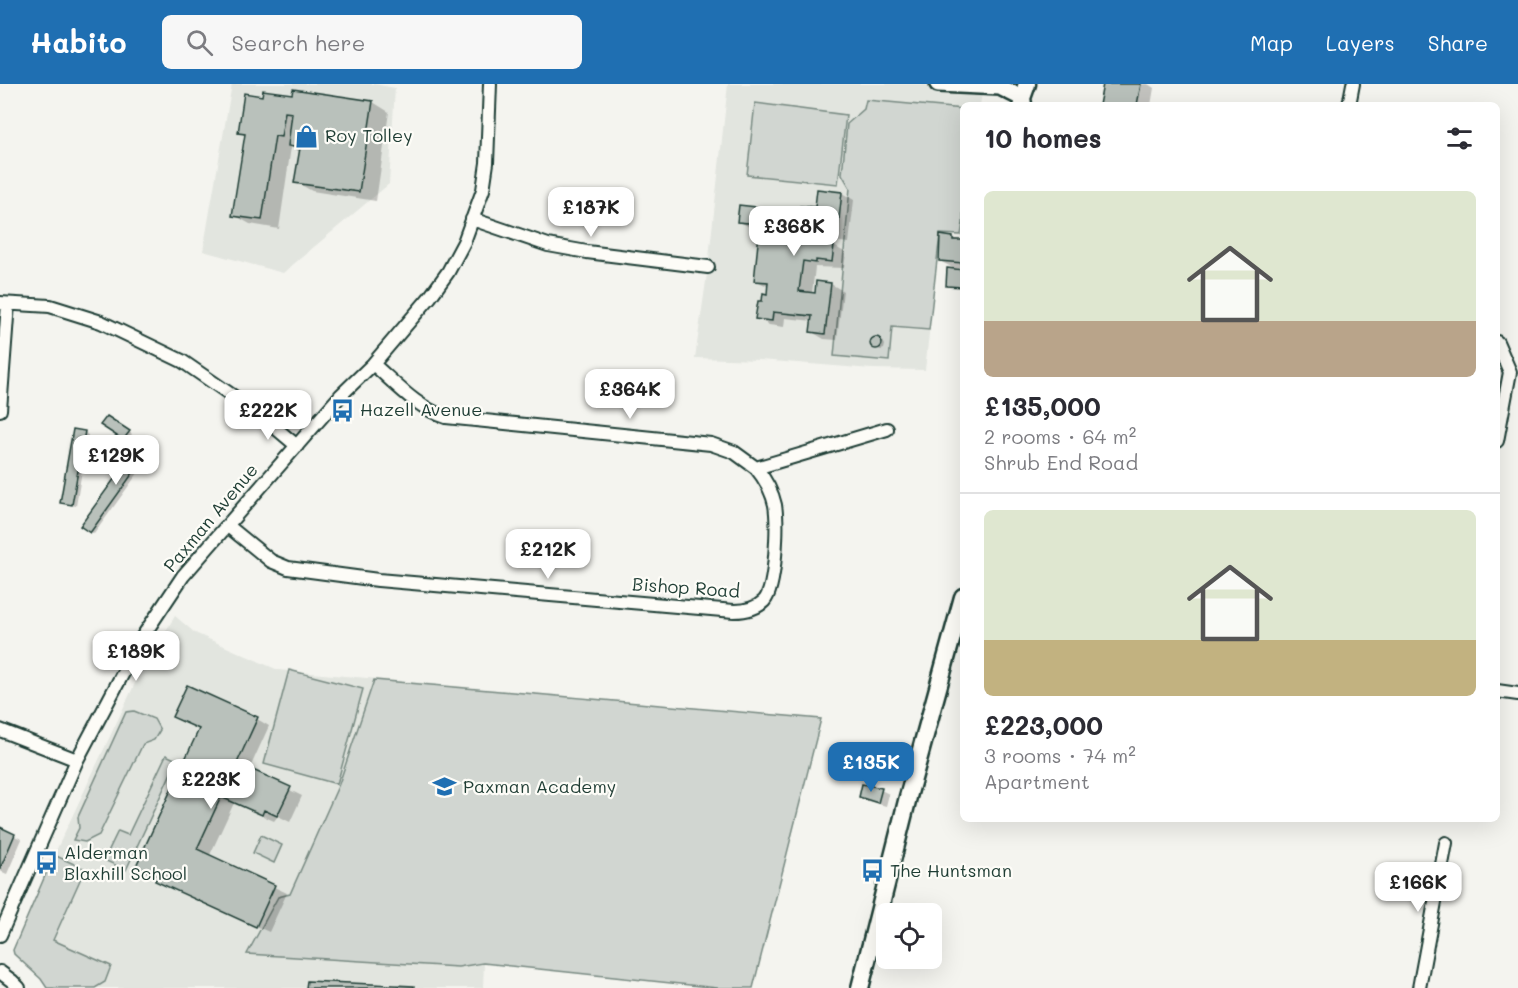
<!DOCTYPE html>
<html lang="en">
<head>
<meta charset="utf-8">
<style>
  :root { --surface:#fff; --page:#f7f7f7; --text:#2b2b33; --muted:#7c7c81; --line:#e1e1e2; --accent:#1f6fb2 }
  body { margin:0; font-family:Mali,sans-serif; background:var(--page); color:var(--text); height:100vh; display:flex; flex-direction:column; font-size:22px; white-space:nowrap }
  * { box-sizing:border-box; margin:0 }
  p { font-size:20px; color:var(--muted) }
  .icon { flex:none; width:33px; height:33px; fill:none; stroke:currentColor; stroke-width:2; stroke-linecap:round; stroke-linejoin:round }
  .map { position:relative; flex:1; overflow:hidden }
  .panel { position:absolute; left:960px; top:18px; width:540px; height:720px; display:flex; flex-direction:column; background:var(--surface); border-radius:9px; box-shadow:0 6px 24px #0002 }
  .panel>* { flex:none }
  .tools { position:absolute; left:876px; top:819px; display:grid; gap:12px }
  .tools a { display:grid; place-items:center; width:66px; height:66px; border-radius:9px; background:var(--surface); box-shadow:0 6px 24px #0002; font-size:30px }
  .price { position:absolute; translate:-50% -51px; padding:0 14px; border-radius:12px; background:#fff; color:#222; font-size:20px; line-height:39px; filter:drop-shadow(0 2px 3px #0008) }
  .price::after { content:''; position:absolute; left:50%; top:36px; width:18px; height:14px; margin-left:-9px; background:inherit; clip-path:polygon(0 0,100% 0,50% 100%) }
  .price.current { background:var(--accent); color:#fff }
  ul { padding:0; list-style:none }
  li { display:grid; align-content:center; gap:12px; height:318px; padding:0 24px }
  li+li { border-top:2px solid var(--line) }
  li span { display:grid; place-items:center; height:186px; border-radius:9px; color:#555 }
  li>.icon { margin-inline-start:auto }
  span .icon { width:108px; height:108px; fill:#fffc; stroke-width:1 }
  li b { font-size:26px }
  h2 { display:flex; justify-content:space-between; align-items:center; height:72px; padding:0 24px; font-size:26px }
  header { display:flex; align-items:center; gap:36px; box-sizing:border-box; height:84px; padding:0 30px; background:var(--accent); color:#fff }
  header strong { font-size:28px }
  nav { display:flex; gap:33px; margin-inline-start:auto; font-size:21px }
  .search { width:420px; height:54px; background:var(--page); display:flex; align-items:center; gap:15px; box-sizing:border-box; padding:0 21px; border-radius:9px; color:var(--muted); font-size:22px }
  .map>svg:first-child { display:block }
</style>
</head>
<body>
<header>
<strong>Habito</strong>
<div class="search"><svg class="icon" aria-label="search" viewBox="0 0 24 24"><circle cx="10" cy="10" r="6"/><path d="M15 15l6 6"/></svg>Search here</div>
<nav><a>Map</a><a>Layers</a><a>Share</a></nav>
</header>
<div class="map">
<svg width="1518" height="904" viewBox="0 0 1518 904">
  <rect width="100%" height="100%" fill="#f4f4ef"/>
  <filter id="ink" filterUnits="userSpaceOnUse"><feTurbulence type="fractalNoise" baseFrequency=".0167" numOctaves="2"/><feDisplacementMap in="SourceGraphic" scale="12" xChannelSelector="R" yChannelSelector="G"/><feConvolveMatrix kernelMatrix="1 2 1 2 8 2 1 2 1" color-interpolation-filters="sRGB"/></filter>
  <g filter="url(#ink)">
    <path fill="#e2e5df" d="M232,0H374L395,4L389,100L283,189L203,167Z
      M728,0H923L983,2L980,21H963V139L961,151L940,150L925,286L872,285L760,276L695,274L708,183Z
      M175,532L195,549L278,586L821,635L753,904H718L484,879L483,904H47L41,895L14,870L13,866L54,771L138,593Z"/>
    <path fill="#d1d6d1" stroke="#788a82" stroke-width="1.5" d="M866,16L963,25V139L961,151L940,150L929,246L892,243L889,277L834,272L850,104L842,90L847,40L864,25Z
      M755,19L846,31L838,100L747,91Z
      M289,586L363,605L337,700L264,680Z
      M374,596L821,635L753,904H718L483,879L458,883L247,870L278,813L290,810L339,700Z
      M134,627L154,635L160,646L154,656L143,660L99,751L85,758L73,756L79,744L78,733L126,628Z
      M166,671L177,676L126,786L104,776L118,747L128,751Z
      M261,751L282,761L274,779L253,769Z
      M54,771L85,785L53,856L111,882L105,898L95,904H47L41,895L14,870L13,866Z"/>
    <path fill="#0003" fill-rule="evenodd" d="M1105,0H1148L1154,4L1151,21H1102Z
      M263,14L373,18L389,28L376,117L312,107L296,98L300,68L291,63L279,145L250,140L234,131L246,52L239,48Z
      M819,107L842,109L854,116L849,159L824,156L823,161L834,162L846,169L844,184L815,183L812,210L816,211L831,200L843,207L837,256L824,255L812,248L813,237L785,234L784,243L769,241L757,234L768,211L769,203L755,196L761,145L751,144L739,137L792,129L800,134L816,125ZM803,145L806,147L805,157L796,156L797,151L802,152Z
      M953,154L963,158V184H953L940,177Z
      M875,254L883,257L885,261L884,265L881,266L873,263L872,256Z
      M107,334L132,350L127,357L102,341Z
      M85,349L88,351L76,422L65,420L62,418Z
      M144,356L156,364L94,450L82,442Z
      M174,633L257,635L269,642L249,686L302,712L290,738L278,732L274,737L234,719L209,773L287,809L269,848L170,803L159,793L138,781L200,646Z
      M881,706L889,710L886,722L868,717L860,713Z
      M0,746L22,755L7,790L0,787Z"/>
    <path fill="#b9c1bb" stroke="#1f3d34" stroke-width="1.5" d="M1103,0H1141L1137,21H1099Z
      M293,5L373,17L359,108L294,99L300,64L288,62L292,29L285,28L281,53L275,52L262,136L232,132L245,50L238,49L244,9L262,12L263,6L292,10Z
      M817,105L842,108L837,153L812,150L811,158L834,161L832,178L816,176V179L803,177L799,207L815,209L816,197L831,199L825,250L810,248L812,232L773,228L772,237L755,235L758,217H762L763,209L767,210L768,198L754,197L760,140L737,138L739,121L792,127L790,146L785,145L784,153L804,156L805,144L797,143L800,122L815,123Z
      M940,151L953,153V156H963V179L939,177Z
      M947,184L963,186V203L946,202Z
      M870 259a6 6 0 1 1 12 0a6 6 0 1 1-12 0Z
      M107,332L130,347L123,356L100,341Z
      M73,345L85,347L72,421L60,419Z
      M144,354L153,361L90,449L80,442Z
      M187,601L258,633L237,679L291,703L277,732L264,726L262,731L221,713L197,765L275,801L256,843L155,797L158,792L136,782L199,645L172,633Z
      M862,700L882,704L878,719L859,713Z
      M0,743L15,750L0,785Z
      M307,897L414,902V904H306Z"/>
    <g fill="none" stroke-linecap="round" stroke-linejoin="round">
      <defs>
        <path id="minor" d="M1349,21L1353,0
          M472,135L548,161L587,168L708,183
          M0,219L50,222L101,238L182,277L259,330L297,362
          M1497,258L1510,288L1497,357
          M373,280C396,300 417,324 446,333L711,360L734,368L756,384L887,345
          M0,326L8,220
          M228,442L271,477L288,484L378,496L734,527C745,527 756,525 764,517C776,504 778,439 775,421C772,407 765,395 756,384
          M1497,607L1518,610
          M0,646L77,676
          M0,851L77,676L141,555L183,492L341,311L373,280L430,213L448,188L464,158L483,106L487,79L490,0
          M0,888L12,897L19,904
          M1419,904L1446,759"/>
        <path id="tertiary" d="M938,0L1000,3L1022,14"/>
        <path id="secondary" d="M1023,21L1022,14L1027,0
          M860,904L908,713L963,513"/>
      </defs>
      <use href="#minor" stroke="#1f3d34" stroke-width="16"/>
      <use href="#tertiary" stroke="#1f3d34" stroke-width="20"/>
      <use href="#secondary" stroke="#1f3d34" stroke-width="21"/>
      <use href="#minor" stroke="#fdfcf7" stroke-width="12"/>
      <use href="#tertiary" stroke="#fdfcf7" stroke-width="15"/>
      <use href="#secondary" stroke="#fdfcf7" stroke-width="16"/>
    </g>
  </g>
  <defs>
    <symbol id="shop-bare" viewBox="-9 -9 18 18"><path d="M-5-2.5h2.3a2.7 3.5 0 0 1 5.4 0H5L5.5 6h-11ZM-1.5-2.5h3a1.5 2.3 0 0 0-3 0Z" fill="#1f6fb2" stroke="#fdfcf7" stroke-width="2.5" paint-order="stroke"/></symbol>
    <symbol id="bus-bare" viewBox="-9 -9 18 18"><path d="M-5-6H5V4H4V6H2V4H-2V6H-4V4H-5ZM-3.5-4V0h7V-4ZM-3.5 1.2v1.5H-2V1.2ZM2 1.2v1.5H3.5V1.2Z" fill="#1f6fb2" stroke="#fdfcf7" stroke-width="2.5" paint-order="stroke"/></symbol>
    <symbol id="school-bare" viewBox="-9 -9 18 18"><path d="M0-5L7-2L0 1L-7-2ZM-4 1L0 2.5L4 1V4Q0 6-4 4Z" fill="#1f6fb2" stroke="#fdfcf7" stroke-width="2.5" paint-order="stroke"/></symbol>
  </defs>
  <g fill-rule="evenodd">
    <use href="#shop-bare" x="290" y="36" width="33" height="33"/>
    <use href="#bus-bare" x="326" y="310" width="33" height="33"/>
    <use href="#school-bare" x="428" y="686" width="33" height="33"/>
    <use href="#bus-bare" x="30" y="762" width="33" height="33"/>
    <use href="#bus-bare" x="856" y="770" width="33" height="33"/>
  </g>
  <g text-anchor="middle" stroke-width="4.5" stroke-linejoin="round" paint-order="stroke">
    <g font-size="18" fill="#1f3d34" stroke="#fdfcf7" text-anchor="start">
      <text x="325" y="58">Roy Tolley</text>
      <text x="360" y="332">Hazell Avenue</text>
      <text x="463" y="709">Paxman Academy</text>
      <text x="64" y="775">Alderman<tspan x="64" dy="21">Blaxhill School</tspan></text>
      <text x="890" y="793">The Huntsman</text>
    </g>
    <g font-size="18" fill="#1f3d34" stroke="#fdfcf7">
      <text transform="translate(211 434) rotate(-50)" y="6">Paxman Avenue</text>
      <text transform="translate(686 504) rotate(4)" y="6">Bishop Road</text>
    </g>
  </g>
</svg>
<div class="tools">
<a><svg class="icon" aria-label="locate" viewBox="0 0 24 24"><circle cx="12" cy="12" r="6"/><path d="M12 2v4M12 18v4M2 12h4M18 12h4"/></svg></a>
</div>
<b class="price" style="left:591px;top:154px">£187K</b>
<b class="price" style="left:794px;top:173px">£368K</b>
<b class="price" style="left:630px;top:336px">£364K</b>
<b class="price" style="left:268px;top:357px">£222K</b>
<b class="price" style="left:116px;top:402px">£129K</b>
<b class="price" style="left:548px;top:496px">£212K</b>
<b class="price" style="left:136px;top:598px">£189K</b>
<b class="price current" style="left:871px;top:709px">£135K</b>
<b class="price" style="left:211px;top:726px">£223K</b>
<b class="price" style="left:1418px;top:829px">£166K</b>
<section class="panel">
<h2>10 homes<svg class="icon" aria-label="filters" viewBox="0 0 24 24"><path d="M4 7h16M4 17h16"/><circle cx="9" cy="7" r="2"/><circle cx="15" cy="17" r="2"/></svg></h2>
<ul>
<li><span style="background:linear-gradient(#dfe7d0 70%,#b9a48a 0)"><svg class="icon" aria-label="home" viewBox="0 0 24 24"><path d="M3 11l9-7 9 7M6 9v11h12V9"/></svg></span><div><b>£135,000</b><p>2 rooms · 64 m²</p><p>Shrub End Road</p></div></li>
<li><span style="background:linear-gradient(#dfe7d0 70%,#c2b280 0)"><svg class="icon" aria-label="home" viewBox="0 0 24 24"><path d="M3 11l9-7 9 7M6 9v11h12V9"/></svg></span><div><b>£223,000</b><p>3 rooms · 74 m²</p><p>Apartment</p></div></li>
</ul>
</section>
</div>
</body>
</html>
